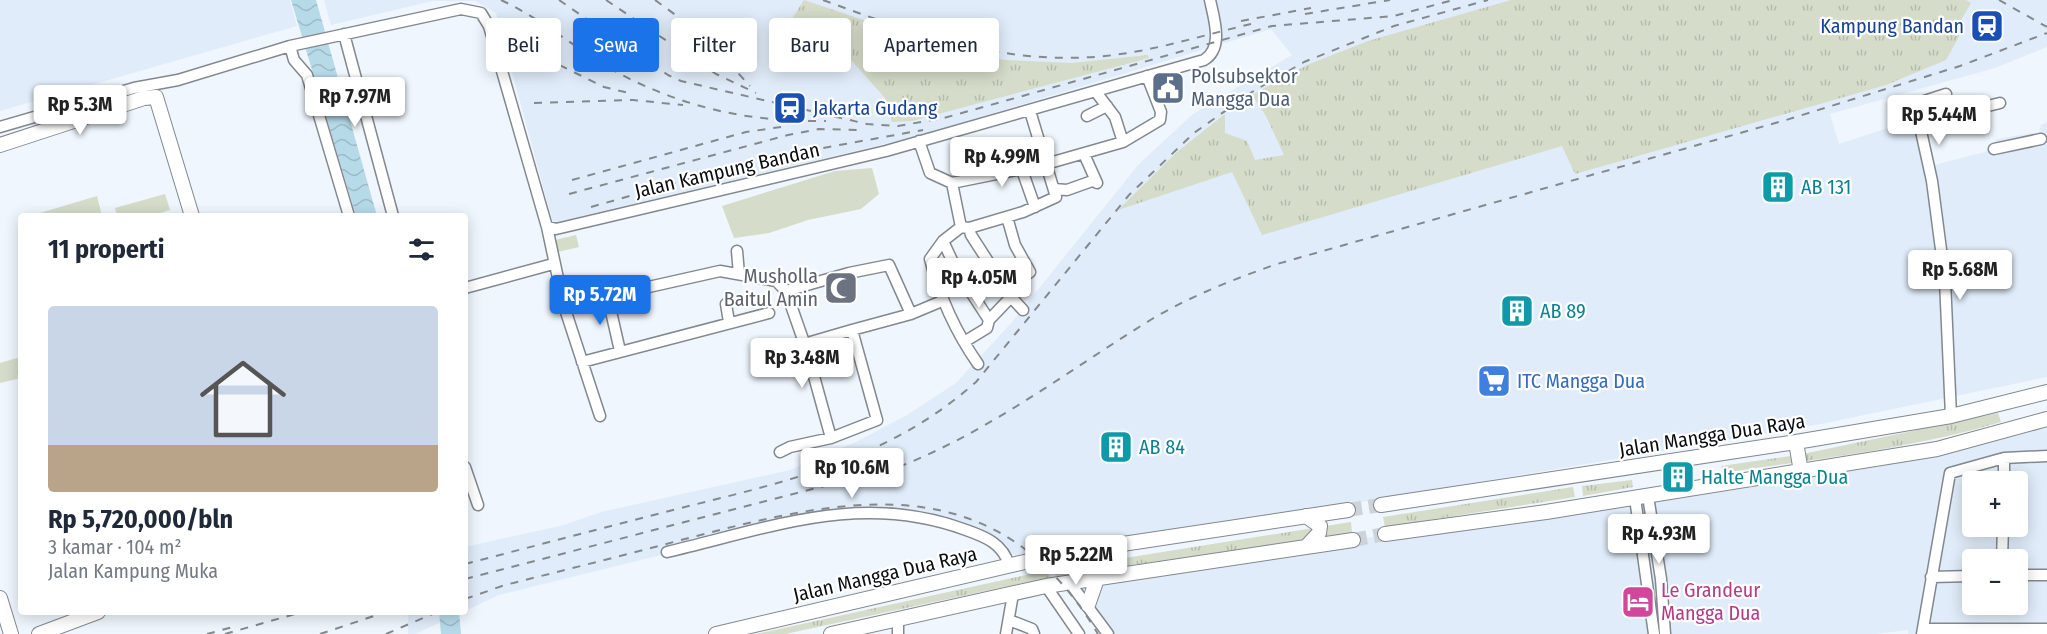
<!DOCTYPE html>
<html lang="id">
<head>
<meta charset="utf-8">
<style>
  :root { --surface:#fff; --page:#f2f2f3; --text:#1f2937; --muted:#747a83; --line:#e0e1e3; --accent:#1a73e8 }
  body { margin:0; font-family:"Fira Sans Condensed",sans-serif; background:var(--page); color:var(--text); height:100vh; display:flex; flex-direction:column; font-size:22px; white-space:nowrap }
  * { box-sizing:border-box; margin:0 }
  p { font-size:20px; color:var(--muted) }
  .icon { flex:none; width:33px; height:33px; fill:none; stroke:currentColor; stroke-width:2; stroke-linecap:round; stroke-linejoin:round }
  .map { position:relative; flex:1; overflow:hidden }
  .drawer { position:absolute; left:18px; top:213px; width:450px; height:402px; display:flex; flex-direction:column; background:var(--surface); border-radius:6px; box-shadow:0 3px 15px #0003 }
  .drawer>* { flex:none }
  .banner { position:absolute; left:486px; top:18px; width:570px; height:54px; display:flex; gap:12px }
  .tools { position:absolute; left:1962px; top:471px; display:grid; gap:12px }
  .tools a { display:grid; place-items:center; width:66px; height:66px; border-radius:6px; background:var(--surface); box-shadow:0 3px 15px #0003; font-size:30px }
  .price { position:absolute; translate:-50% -51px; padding:0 14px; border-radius:6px; background:#fff; color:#222; font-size:20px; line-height:39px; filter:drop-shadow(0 2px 3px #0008) }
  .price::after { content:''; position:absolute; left:50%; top:36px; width:18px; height:14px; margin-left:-9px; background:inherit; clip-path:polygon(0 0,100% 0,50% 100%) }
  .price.current { background:var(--accent); color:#fff }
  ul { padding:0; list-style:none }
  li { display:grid; align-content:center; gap:12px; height:318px; padding:0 30px }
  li+li { border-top:2px solid var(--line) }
  li span { display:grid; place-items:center; height:186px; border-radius:6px; color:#555 }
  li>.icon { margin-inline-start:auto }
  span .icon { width:108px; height:108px; fill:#fffc; stroke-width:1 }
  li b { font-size:26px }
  h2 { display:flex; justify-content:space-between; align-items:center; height:72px; padding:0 30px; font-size:26px }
  .tag { padding:0 21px; border-radius:6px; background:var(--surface); box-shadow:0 3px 15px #0003; font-size:21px; line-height:54px }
  .tag.current { background:var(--accent); color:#fff }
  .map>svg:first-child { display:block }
</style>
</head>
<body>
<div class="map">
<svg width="2047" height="634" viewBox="0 0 2047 634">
  <defs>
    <pattern id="grass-tufts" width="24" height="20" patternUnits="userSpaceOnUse" patternTransform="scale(1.5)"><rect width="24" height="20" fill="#d5dcc9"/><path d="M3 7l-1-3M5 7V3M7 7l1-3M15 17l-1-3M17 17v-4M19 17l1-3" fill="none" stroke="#b6bcab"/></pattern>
    <pattern id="park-crowns" width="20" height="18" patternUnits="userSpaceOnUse" patternTransform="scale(1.5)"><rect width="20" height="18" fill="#d5dcc9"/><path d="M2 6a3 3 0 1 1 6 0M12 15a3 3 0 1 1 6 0" fill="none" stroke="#b6bcab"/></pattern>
    <pattern id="water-waves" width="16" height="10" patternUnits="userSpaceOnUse" patternTransform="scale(1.5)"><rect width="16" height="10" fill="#b7dae9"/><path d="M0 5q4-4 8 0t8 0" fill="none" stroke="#9cbac7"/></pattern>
  </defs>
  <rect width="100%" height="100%" fill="#eff6fd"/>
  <path fill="#e0ecf9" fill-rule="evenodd" d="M0,0H290L297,26L0,111Z
    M324,0H2047V47L1995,68L1830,114L1839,144L1924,116L1934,165L1985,152L1997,139L2039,132L2041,125L2047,122V377L1821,424L1020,560L1004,547L929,516L840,511L499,595L465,611V547L564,525L601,512L790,470L856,442L907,415L956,383L1012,322L1139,164L1193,114L1292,55L1271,29L918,136L553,223L496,13L475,1H433L331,25Z
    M2047,428V634H1908V630L1876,634H1107L1071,582L1635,498L1937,449ZM1972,482H2018V526H1972ZM1972,560H2018V604H1972Z
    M408,612H463L415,634H408Z"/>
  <path fill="url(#grass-tufts)" d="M804,0L941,46L1004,60L1072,63L1148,55L1149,58L912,121L892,122L885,98L844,52L790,22Z
    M1511,0H1966L1971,3L1957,27L1962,31L1946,60L1886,85L1575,174L1562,146L1262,235L1232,172L1118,210L1177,152L1225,114V133L1247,141L1255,160L1284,155L1266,116L1252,95L1307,65L1368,41Z
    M1998,413L2001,422C1910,449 1816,459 1723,473L1721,466L1798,455Z
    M1632,480L1633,487L1583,496L1582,486Z
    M1573,487L1575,497L1385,527L1383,517Z
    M1351,522L1352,533L1057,576L1050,570Z
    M1044,571L1051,577L785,634H756Z"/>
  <path fill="url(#park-crowns)" d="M21,357V378L0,383V363Z"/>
  <path fill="#d5dcc9" d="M872,168L879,194L861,209L808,220L769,233L734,238L722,206L835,171Z
    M165,194L170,210L150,216H117L115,208Z
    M97,196L102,216C82,216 60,210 41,216L40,213Z
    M576,235L579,247L558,252L555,240Z"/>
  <path fill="url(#water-waves)" d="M291,0H316L377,216H356Z
    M439,612H459L461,634H441Z"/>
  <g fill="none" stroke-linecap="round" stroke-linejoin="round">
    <path stroke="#cdd3d9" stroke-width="14" stroke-dasharray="14 7" stroke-linecap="butt" d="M1348,510L1381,505
      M1353,540L1385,534"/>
    <defs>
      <path id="minor" d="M344,34L393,216
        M290,46L294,60L307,75L349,216
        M1096,92L1115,117L1123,142
        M1946,94L1915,104L1932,181L1945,280L1951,416
        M1087,116L1107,106
        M1919,123L2000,103
        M0,127L134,88L178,80L290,46L461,9L481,13L489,26L547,227L564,306L600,416
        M919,141L930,173L952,183L1046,164L1123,142L1160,120L1161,112L1147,76
        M1994,149L2041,139
        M1084,154L1097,183
        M1022,170L1035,207
        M952,183L961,227
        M1054,189L1067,190L1095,180
        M547,227L556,229L886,151L1204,60C1224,48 1214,19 1210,0
        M961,227L943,241L930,259C940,298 955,331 978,364
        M961,227L969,228L971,235L1011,297L1023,310
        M969,228L1023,212L1056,197L1030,111
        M943,241L956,269L989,320
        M737,251L739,274
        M465,288L553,264
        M1005,289L1030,272L1015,245L1007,217
        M786,291L849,273L889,265L911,314
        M607,294L620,351
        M726,304L729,322
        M564,306L720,271L776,281L786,291L807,351L831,438
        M852,330L911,314L942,301
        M964,342L987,328L989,320L1011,297
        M582,362L769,313
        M780,452L790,447L831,438L877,420L852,330L804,344
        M465,467L478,505
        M2004,482V458
        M1648,496L1661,579L1665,634
        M1635,498L1654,634
        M667,552C770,528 861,491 966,530C986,537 1003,544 1009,565
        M2002,560L2003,526
        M2018,575H2047
        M1931,577L1972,576
        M1070,583L1108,634
        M1046,586L1079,634
        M898,620V634
        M1009,620L1032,629L1034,634
        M1923,629H2047
        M1006,634L1013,594
        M1922,634L1950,473L2004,458L2047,456"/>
      <path id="major" d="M0,145L144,98L156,97L192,216
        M1796,442L1801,472
        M1381,505L1796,442L1951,416L2047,392
        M1385,534L1546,512L1937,449L2047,419
        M1306,547L1319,533L1320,526L1306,516
        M0,598L11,634
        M1088,605L1097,579
        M39,634L98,612
        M716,634L1063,553L1348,510
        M831,634L1046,586L1353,540"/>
    </defs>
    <use href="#minor" stroke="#82888e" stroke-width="13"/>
    <use href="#major" stroke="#82888e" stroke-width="16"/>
    <use href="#minor" stroke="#fff" stroke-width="10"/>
    <use href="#major" stroke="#fff" stroke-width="14"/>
    <path stroke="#84898e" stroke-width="2" stroke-dasharray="8 8" stroke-linecap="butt" d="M501,0C548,22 587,59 634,81C698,111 756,122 826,121
      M559,0L668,75L681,81L867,124L898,126L944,118L1272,26L1394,16L1453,0
      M606,0L716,74L756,93
      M655,0L703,35L750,86
      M823,0C915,34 1005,66 1105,56C1155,51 1203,35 1251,24
      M1999,0L2047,27
      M1305,14L1390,0
      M1241,21L1311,8
      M531,51L604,87L633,94
      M534,103L633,100L683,105
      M572,180L746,132L781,127
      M569,194L788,135L819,129L861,130
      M591,207L756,160L923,130
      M465,564C534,546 603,528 673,510C784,482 887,461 976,382L1129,195L1194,133L1252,92L1304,62L1394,26L1488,0
      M465,579L901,466C992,430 1069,370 1152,319C1191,296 1234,279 1277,264L1786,120L1960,66L2047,33
      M465,599L505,585C565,570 625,555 685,539C848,496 996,463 1098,634
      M207,634L233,627
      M225,634L302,612
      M320,634L386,612
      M386,634L437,612"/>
  </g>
  <defs>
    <symbol id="station-square" viewBox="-11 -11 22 22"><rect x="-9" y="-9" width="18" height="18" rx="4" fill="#1a4fb4" stroke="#fff"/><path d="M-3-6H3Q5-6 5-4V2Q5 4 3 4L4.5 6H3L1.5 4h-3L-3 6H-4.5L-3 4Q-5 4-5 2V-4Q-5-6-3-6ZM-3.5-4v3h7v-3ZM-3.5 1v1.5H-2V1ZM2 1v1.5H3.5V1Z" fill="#fff"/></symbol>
    <symbol id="civic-square" viewBox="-11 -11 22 22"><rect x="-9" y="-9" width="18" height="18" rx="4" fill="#5c6f8a" stroke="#fff"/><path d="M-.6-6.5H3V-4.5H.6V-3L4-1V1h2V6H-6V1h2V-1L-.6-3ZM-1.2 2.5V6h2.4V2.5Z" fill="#fff"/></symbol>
    <symbol id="building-square" viewBox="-11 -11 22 22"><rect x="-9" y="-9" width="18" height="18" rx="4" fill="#0f9aa8" stroke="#fff"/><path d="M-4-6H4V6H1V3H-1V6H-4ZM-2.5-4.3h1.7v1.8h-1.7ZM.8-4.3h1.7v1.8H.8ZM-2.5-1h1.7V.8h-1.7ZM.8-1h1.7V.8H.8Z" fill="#fff"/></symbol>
    <symbol id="mosque-square" viewBox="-11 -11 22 22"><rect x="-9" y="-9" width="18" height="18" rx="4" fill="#6b7280" stroke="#fff"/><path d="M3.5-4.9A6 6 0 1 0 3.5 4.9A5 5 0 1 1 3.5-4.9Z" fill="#fff"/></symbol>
    <symbol id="supermarket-square" viewBox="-11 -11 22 22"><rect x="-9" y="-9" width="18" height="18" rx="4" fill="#3f7fe0" stroke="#fff"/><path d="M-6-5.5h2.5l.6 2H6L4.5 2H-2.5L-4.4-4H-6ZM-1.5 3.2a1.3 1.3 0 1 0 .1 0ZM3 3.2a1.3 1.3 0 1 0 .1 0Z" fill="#fff"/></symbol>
    <symbol id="hotel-square" viewBox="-11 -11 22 22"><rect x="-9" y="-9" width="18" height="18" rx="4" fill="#d1479c" stroke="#fff"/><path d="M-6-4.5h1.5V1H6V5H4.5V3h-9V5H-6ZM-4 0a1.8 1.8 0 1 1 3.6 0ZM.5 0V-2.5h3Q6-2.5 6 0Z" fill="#fff"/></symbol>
  </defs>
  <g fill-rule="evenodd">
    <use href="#station-square" x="1968" y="7" width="38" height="38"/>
    <use href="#civic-square" x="1149" y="69" width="38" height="38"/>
    <use href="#station-square" x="771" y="89" width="38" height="38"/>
    <use href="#building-square" x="1759" y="168" width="38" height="38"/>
    <use href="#mosque-square" x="822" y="269" width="38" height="38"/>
    <use href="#building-square" x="1498" y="292" width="38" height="38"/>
    <use href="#supermarket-square" x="1475" y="362" width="38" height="38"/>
    <use href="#building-square" x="1097" y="428" width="38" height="38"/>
    <use href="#building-square" x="1659" y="458" width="38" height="38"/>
    <use href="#hotel-square" x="1619" y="583" width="38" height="38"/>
  </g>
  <g text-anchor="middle" stroke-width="4.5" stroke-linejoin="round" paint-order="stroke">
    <g font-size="20" fill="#164399" stroke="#fff" text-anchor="end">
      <text x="1964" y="33">Kampung Bandan</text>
      <text x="813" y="115" text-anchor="start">Jakarta Gudang</text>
    </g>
    <g font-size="20" fill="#4e5e75" stroke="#fff" text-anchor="start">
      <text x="1191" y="83">Polsubsektor<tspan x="1191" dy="23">Mangga Dua</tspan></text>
    </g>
    <g font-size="20" fill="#0b0d0f" stroke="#fff">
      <text transform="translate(727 170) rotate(-13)" y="7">Jalan Kampung Bandan</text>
      <text transform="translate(1712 435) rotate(-9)" y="7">Jalan Mangga Dua Raya</text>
      <text transform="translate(885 574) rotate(-13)" y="7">Jalan Mangga Dua Raya</text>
    </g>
    <g font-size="20" fill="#0d838f" stroke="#fff" text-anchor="start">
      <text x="1801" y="194">AB 131</text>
      <text x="1540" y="318">AB 89</text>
      <text x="1139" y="454">AB 84</text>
      <text x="1701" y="484">Halte Mangga Dua</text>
    </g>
    <g font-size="20" fill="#5b616d" stroke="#fff" text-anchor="end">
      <text x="818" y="283">Musholla<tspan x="818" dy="23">Baitul Amin</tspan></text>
    </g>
    <g font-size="20" fill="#366cbe" stroke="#fff" text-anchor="start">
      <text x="1517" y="388">ITC Mangga Dua</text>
    </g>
    <g font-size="20" fill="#b23c85" stroke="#fff" text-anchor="start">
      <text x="1661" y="597">Le Grandeur<tspan x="1661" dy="23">Mangga Dua</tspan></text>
    </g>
  </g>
</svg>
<div class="tools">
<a>+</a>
<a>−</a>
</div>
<b class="price" style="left:355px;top:128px">Rp 7.97M</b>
<b class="price" style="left:80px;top:136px">Rp 5.3M</b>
<b class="price" style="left:1939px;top:146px">Rp 5.44M</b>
<b class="price" style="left:1002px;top:188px">Rp 4.99M</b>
<b class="price" style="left:1960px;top:301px">Rp 5.68M</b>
<b class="price" style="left:979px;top:309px">Rp 4.05M</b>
<b class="price current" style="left:600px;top:326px">Rp 5.72M</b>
<b class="price" style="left:802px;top:389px">Rp 3.48M</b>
<b class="price" style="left:852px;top:499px">Rp 10.6M</b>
<b class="price" style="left:1659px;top:565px">Rp 4.93M</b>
<b class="price" style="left:1076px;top:586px">Rp 5.22M</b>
<div class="banner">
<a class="tag">Beli</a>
<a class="tag current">Sewa</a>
<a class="tag">Filter</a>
<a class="tag">Baru</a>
<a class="tag">Apartemen</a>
</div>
<section class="drawer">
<h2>11 properti<svg class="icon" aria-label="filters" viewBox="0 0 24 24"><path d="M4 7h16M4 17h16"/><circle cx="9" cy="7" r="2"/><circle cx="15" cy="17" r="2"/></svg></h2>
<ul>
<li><span style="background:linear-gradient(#c9d6e8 75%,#b9a48a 0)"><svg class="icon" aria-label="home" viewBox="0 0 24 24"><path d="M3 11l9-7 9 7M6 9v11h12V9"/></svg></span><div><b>Rp 5,720,000/bln</b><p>3 kamar · 104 m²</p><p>Jalan Kampung Muka</p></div></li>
</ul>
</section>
</div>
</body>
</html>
